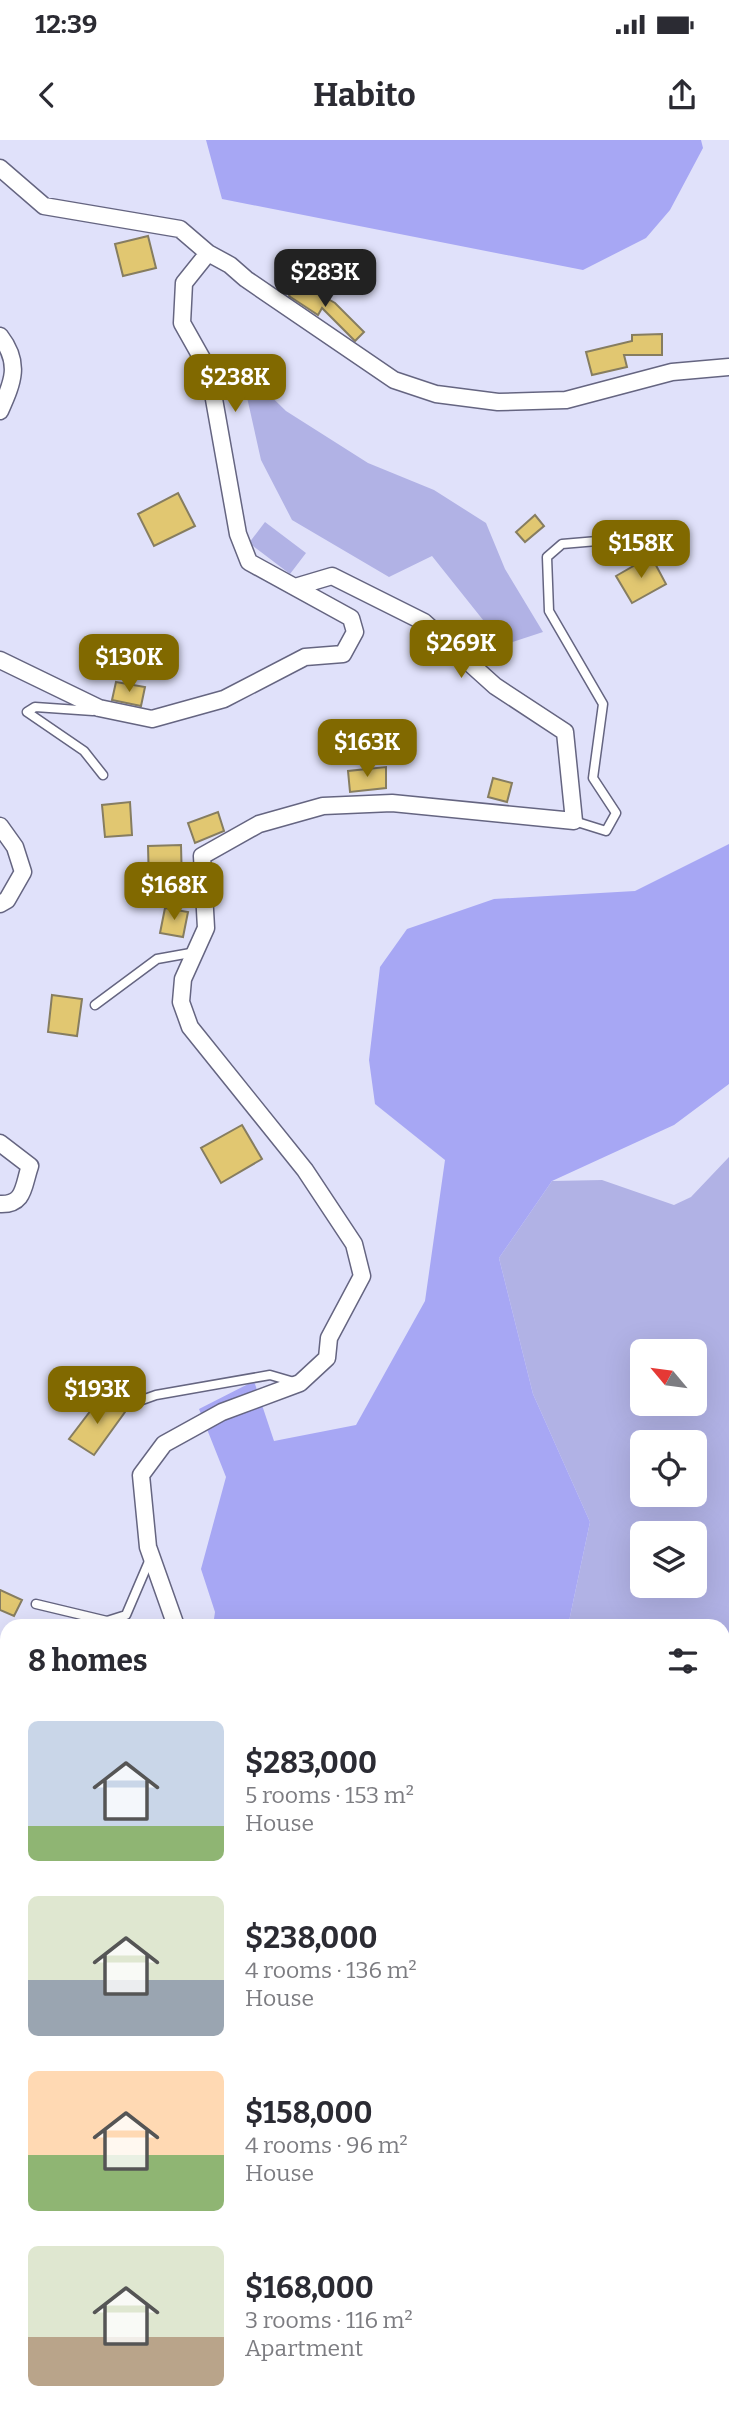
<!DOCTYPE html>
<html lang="en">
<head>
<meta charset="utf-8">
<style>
  :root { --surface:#fff; --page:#f2f2f3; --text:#2b2b33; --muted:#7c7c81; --accent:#816900 }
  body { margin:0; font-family:Bitter,serif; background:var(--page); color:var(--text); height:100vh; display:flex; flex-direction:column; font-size:26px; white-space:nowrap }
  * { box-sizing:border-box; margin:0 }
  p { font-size:23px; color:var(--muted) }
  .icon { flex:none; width:38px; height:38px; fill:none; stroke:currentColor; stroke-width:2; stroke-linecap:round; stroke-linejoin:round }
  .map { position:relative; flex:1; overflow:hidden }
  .panel { position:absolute; left:0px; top:1479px; width:730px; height:800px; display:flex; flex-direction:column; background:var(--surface); border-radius:21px 21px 0 0; box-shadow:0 7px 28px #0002 }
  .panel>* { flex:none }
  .needle { width:46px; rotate:299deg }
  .buttons { position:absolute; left:630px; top:1199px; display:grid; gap:14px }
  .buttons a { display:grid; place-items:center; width:77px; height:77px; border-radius:10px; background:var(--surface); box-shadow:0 7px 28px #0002; font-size:35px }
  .price { position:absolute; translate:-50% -60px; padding:0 16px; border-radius:14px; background:var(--accent); color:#fff; font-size:23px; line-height:46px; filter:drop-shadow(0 2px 4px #0008) }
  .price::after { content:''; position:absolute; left:50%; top:42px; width:21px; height:16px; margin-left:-10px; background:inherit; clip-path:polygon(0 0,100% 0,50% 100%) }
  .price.current { background:#222; color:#fff }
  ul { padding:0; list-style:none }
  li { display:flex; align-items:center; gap:21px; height:175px; padding:0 28px }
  li span { display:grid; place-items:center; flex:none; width:196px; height:140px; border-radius:10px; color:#555 }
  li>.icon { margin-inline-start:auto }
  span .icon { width:84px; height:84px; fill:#fffc; stroke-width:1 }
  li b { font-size:30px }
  h2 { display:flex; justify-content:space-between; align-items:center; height:84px; padding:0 28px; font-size:30px }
  .status { display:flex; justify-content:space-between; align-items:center; height:49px; padding:0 35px; background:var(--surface); direction:ltr }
  .status svg { height:19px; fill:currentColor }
  header { display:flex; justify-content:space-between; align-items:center; height:91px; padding:0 28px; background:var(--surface); font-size:32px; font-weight:700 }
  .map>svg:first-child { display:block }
</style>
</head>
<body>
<div class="status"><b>12:39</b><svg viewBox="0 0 49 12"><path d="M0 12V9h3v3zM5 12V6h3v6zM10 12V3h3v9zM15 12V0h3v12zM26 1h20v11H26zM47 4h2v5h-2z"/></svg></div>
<header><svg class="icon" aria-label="back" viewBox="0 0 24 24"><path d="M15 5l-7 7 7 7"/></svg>Habito<svg class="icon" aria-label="share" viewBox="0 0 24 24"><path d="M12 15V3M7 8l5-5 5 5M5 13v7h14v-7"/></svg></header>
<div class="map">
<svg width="729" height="2277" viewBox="0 0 729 2277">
  <rect width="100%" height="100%" fill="#e0e1fa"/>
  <path fill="#b1b2e5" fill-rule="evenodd" d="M240,226L286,271L368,323L434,350L486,383L505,429L543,492L503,505L432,416L389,437L292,380L261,320Z
    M265,382L306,413L290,434L249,403Z
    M729,1017V2277H521L509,2272H723V1486H568L590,1382L533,1254L499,1118L552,1041L602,1040L674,1065L691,1057ZM642,1211H695V1264H642ZM642,1302H695V1354H642ZM642,1393H695V1446H642Z
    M7,1955V2204L5,2205L0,2220V1961Z
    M177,2272H264L267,2277H165Z"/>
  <path fill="#a7a7f4" d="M206,0H701L703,8L670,70L646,98L583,130L222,59Z
    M729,704V944L674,985L552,1041L499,1118L533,1254L590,1382L568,1486H213L215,1472L201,1429L226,1337L199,1269L254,1241L274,1301L356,1285L425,1161L445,1020L375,964L369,920L380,827L407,789L494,759L635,751Z
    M7,1579V1955L0,1961V1589Z
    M446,2272H509L521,2277H434Z"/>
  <path fill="#e1c771" stroke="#867d60" stroke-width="2" d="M148,96L156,128L123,136L115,104Z
    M297,141L335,163L364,192L355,201L322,168L318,175L289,156Z
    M662,194V215H624L627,227L592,235L586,212L632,201V195Z
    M178,353L195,386L154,406L138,374Z
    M535,375L544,386L525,402L516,392Z
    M651,416L666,444L632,463L616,436Z
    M116,542L145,547L141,566L112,560Z
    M386,627V648L350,652L348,631Z
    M493,638L512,643L507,662L488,657Z
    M130,662L132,695L105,697L102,665Z
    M218,672L224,691L195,703L188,683Z
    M181,705L182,744L149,745L148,706Z
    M165,768L188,772L183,797L160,793Z
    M52,855L82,859L77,896L48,892Z
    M242,985L262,1019L221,1043L201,1008Z
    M101,1257L125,1272L94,1315L69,1299Z
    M0,1450L22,1460L14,1476L0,1470Z"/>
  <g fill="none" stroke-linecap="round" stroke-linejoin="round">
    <defs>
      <path id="service" d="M97,569L93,571L35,567L27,572L84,611L103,635
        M574,681L606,691L616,673L593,638L603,564L549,471L547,417L562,404L609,400L670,404
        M95,865L157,819L196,812
        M142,1260L156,1255L270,1235L294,1242
        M36,1464L107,1481L126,1475L150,1419"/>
      <path id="minor" d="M0,28L44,66L180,89L208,113
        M0,196C21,223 13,242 0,271
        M0,520L99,568L152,579L224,559L305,517L343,514L355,492L351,478L249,422L238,394L209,231L182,183L184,143L208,113L230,125L246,139L394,240L436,254L498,262L566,260L672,232L729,227
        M0,686L15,707L23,732L7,760L0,764
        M0,1003L30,1026C23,1046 25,1065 0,1064
        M176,1486L148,1407L141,1335L164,1304L222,1272L300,1243L327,1218L329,1198L362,1136L354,1104L305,1030L190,887L181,862L183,839L206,788L202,716L259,684L323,666L392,663L574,681L565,592L495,546L424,482L332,436L295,447
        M0,1518L7,1519"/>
    </defs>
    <use href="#service" stroke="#656581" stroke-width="11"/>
    <use href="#minor" stroke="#656581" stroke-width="19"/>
    <use href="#service" stroke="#fff" stroke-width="8"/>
    <use href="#minor" stroke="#fff" stroke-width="16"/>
  </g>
</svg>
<div class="buttons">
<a><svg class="needle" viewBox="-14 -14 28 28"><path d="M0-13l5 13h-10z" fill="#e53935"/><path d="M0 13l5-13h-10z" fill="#7c7c81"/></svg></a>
<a><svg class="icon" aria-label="locate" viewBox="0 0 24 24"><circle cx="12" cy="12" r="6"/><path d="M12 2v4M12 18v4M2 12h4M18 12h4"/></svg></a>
<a><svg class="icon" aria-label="layers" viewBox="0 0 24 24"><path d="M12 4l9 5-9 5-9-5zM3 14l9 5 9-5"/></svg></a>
</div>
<b class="price current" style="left:325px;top:169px">$283K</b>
<b class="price" style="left:235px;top:274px">$238K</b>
<b class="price" style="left:641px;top:440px">$158K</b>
<b class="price" style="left:461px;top:540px">$269K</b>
<b class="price" style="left:129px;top:554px">$130K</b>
<b class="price" style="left:367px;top:639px">$163K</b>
<b class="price" style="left:174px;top:782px">$168K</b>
<b class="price" style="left:97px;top:1286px">$193K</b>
<section class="panel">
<h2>8 homes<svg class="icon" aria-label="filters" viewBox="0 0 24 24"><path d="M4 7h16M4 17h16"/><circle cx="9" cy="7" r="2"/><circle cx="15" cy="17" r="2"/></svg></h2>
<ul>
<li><span style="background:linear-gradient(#c9d6e8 75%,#8fb573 0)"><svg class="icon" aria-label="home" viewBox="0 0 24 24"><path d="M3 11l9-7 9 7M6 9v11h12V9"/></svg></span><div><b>$283,000</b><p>5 rooms · 153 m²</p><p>House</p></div></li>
<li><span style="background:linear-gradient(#dfe7d0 60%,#9aa5b1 0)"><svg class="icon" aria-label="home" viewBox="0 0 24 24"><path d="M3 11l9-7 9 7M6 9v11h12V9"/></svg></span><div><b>$238,000</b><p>4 rooms · 136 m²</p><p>House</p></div></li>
<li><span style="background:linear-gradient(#ffd9b3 60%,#8fb573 0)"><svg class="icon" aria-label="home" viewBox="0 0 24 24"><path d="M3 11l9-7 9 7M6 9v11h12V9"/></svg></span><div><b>$158,000</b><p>4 rooms · 96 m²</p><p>House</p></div></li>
<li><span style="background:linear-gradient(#dfe7d0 65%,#b9a48a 0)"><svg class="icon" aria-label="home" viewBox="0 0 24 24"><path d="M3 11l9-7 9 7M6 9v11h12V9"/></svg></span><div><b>$168,000</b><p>3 rooms · 116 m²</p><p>Apartment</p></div></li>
</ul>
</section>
</div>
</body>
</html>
